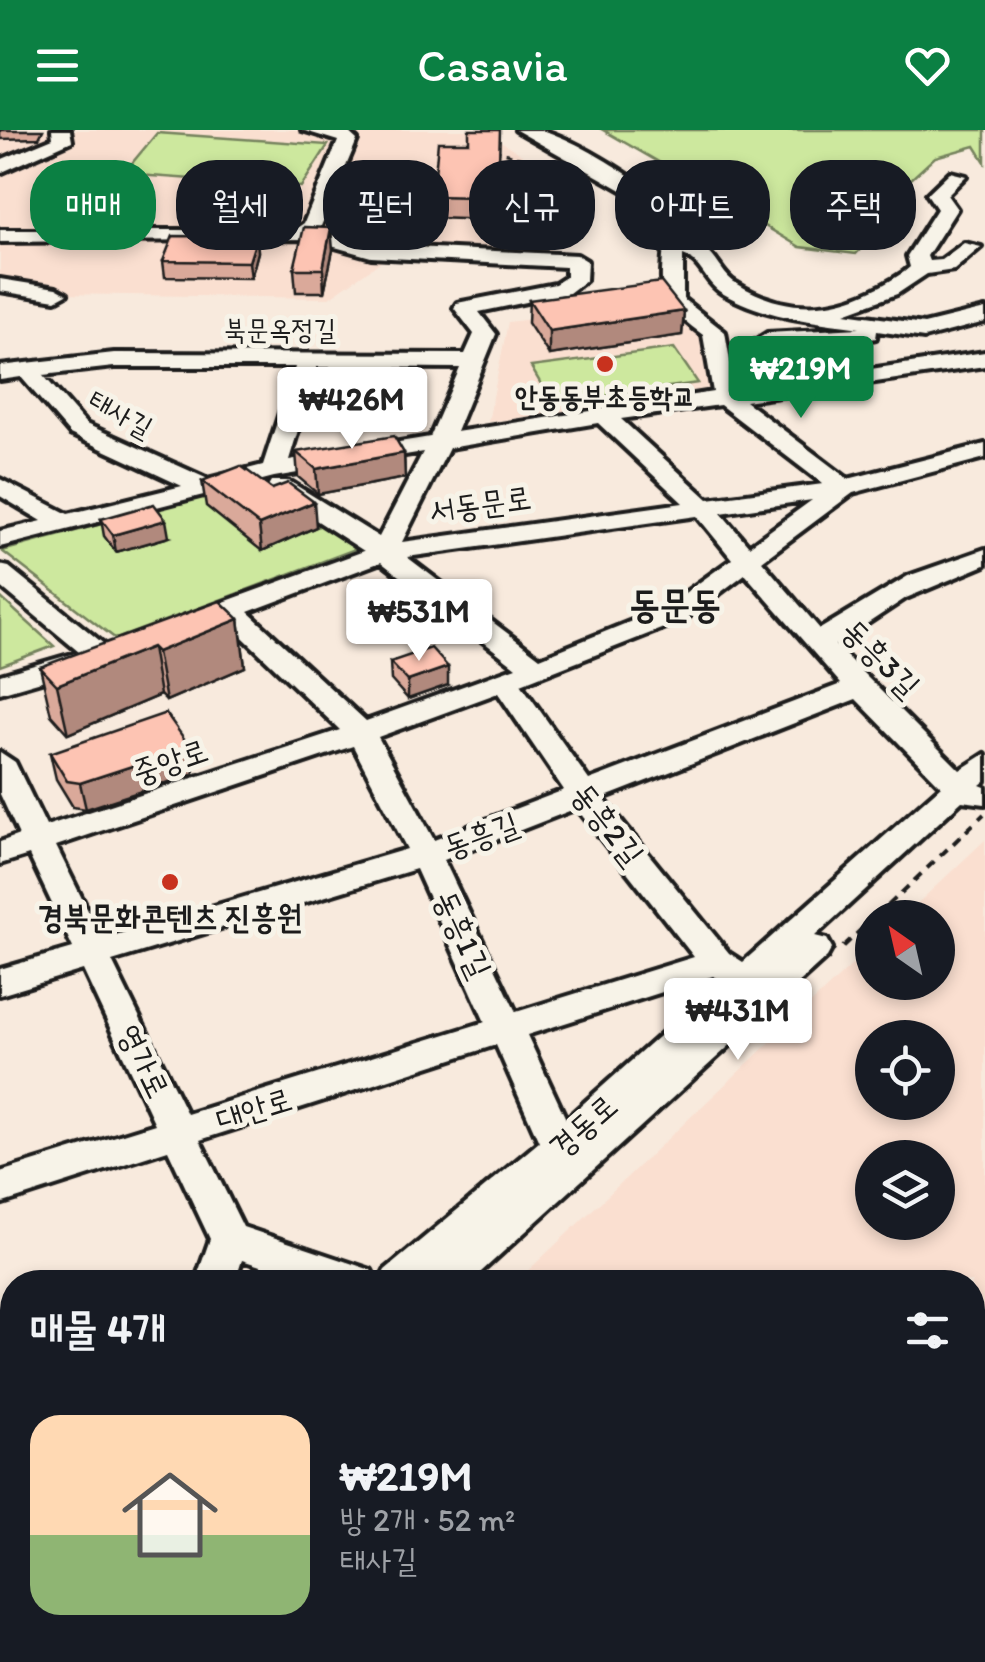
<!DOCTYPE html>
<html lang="ko">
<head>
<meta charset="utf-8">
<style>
  :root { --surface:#171b24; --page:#242831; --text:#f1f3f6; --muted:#9ea1a6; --accent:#0b8043 }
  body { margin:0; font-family:Itim,"Poor Story",sans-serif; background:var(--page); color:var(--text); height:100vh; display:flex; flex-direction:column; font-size:38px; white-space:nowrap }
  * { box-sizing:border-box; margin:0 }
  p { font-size:32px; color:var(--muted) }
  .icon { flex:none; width:55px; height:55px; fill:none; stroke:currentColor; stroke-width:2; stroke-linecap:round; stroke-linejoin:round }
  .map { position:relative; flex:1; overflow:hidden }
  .panel { position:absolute; left:0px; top:1140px; width:985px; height:392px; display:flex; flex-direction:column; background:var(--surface); border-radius:40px 40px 0 0; box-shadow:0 5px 15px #0003 }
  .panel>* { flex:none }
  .hud { position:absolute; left:30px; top:30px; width:925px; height:90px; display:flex; gap:20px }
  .needle { width:65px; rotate:326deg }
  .controls { position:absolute; left:855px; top:770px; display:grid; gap:20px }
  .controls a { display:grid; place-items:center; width:100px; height:100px; border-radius:50%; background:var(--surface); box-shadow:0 5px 15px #0003; font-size:50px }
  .price { position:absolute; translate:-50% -85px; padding:0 22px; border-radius:10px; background:#fff; color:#222; font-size:32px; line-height:65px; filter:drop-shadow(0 2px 5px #0008) }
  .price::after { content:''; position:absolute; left:50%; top:60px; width:30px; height:22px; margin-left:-15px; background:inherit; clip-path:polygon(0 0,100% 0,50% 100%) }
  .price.selected { background:var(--accent); color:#fff }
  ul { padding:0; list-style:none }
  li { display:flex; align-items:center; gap:30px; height:250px; padding:0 30px }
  li span { display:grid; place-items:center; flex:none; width:280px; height:200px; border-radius:30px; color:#555 }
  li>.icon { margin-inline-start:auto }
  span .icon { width:120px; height:120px; fill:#fffc; stroke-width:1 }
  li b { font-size:42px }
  h2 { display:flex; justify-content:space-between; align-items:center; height:120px; padding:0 30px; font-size:42px }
  .pill { padding:0 35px; border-radius:40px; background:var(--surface); box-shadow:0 5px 15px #0003; font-size:35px; line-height:90px }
  .pill.selected { background:var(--accent); color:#fff }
  header { display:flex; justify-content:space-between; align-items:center; height:130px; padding:0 30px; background:var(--accent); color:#fff; font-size:45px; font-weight:600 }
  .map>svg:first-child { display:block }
</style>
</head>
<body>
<header><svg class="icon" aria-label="menu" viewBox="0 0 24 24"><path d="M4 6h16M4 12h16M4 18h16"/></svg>Casavia<svg class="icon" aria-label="heart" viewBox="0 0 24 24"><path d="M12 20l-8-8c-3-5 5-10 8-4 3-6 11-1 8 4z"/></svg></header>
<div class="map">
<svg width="985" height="1532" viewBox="0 0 985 1532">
  <rect width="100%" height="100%" fill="#f8eadd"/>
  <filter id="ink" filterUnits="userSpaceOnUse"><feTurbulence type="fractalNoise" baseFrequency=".01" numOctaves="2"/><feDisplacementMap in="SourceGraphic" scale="20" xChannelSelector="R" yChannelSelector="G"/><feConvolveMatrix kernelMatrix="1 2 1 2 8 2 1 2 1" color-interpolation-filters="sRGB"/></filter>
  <g filter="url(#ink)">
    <path fill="#fadfd0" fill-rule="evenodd" d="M0,0H484L533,32L519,51L557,71L550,124L389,126L329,168L56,164L0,155Z
      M667,172L706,206L715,262L488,292L508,192Z
      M985,710V1532H370L381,1520H972V1152H516L872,816V852H938V788L903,787ZM872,908H938V972H872ZM872,1028H938V1092H872Z"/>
    <path fill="#cde89e" stroke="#74825d" stroke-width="2.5" d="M603,0H985V32L975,16L935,27L897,62L885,93L856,124L800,117L760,93L731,57L671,39Z
      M157,3L328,15L301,57L123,44Z
      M674,218L698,253L552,273L531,237Z
      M252,353L358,418L116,509L2,421Z
      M0,467L54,516L0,536Z"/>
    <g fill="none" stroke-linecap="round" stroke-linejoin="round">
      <defs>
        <path id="minor" d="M52,0H70L72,11L0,43V30L53,8Z
          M302,0H346L357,10L319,101L372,115L577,125L587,131L586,150L569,163L479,182L496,204L456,302L713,262L703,205C660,172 659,170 664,116L646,94L653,83L648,75L516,0C523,0 533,0 540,0C571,6 656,58 673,83L666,94C679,109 688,109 704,119C717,126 722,145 736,153C793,189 849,179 904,142L910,137L907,126L937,79L927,64L950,42L966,46L947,65L957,79L927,126L929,131L941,130L964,113L981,117L954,140L927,144L897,164L845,183L924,194L985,179V192L924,208L877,201L876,208L838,216L759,215L756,210L767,203L860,198C813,191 764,188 722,163C705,153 701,131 683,125V169L725,202L735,259L985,222V236L745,271L848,349L985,314V328L853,363L762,431L820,499L908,446L985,419V435L906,468L835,515L960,640L985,624V651L980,655L985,657V674L962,671L815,806L827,809L832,818L827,827L470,1152H379L385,1140L539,1012L496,915L200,1010L243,1097L371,1140L377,1152H308L242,1130L235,1152H195L210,1109L168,1020L0,1074V1042L155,994L83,840L0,865V839L73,818L29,725L0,734V712L19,705L0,664V622L15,632L46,696L340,600L225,490L190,502L176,494L180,488L364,421L271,361L268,356L271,351H289L379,407L423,322L274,347L0,417V401L42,391L0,366V349L68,384L182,356L70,304L21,247L0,250V236L114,223L465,224L474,204L454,178L457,173L555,154L566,147V137L371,127L306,109L0,112V100H294L304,93L338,11ZM114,237H295L263,335L208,349L86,294L43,245ZM317,237L460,238L430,307L289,330ZM720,275L823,354L708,369L621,289ZM598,293L683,373L402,412L449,318ZM812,370L749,416L721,383ZM697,386L732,429L664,478L540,528L407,427ZM381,432L516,537L366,591L248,482ZM745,444L841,554L589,650L521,554L684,490ZM498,563L564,660L434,710L378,607ZM856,569L941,656L743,832L729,823L603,668ZM353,616L407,719L102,809L56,716ZM577,678L694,827L516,882L444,730ZM416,739L485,892L187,984L112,831ZM713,846L722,850L566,989L527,905Z
          M0,149L56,158L67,164L56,170L0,161Z
          M0,435L9,437L110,519L114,525L110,531L0,563V545L79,522L0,456Z
          M0,1336L12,1341V1446L0,1451Z"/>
      </defs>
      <use href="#minor" stroke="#1c1c1c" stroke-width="8"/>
      <path stroke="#1c1c1c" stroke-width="2.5" stroke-dasharray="6 5" stroke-linecap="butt" d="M495,20L520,27L522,36
        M526,57L544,71L536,85L537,110"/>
      <path stroke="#1c1c1c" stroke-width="4" stroke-dasharray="10 8" stroke-linecap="butt" d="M875,788L984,684
        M843,817L872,789"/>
      <use href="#minor" fill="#f7f3e8" fill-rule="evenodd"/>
    </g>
    <path fill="#daa99a" stroke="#1c1c1c" stroke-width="2.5" d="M0,0H43L39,8L0,9Z
      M499,33L528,36L526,82H519V91L434,88L433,66Z
      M257,107L258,122L251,148L165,147L163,131Z
      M333,120L324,162H296L294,139Z
      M529,170L684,181L682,205L549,225L528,193Z
      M296,322L404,323L405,348L318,364L298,347Z
      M202,351L316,397L262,421L206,376Z
      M101,389L169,407L116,422L104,406Z
      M239,489L245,537L166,571L160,565L68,604L51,585L40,537Z
      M390,532L448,555L408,569L391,550Z
      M190,617L194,644L86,679L73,677L56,649L50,623Z
      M260,1520H334L322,1532H271Z"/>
    <path fill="#b1897d" stroke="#1c1c1c" stroke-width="2.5" d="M331,98L333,120L324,162L323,139Z
      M257,107L258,122L251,148L249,132Z
      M684,181L682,205L549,225V201Z
      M404,323L405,348L318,364L316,339Z
      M314,372L316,397L262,421L259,395Z
      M166,390L169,407L116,422L113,405Z
      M239,489L245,537L166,571L157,522Z
      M152,517L160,565L68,604L57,555Z
      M448,537V555L408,569V551Z
      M190,617L194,644L86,679L80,653Z
      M301,1520H334L322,1532H291L290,1530Z"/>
    <path fill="#fdc4b3" stroke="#1c1c1c" stroke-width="2.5" d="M469,0H500L499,33L528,36L526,60H519V68L433,66L438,12H469Z
      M304,97L331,98L323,139H294Z
      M173,106L257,107L249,132L163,131Z
      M661,152L684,181L549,201L529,170Z
      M394,306L404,323L316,339L296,322Z
      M241,336L272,359L288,353L314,372L259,395L202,351Z
      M154,374L166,390L113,405L101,389Z
      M220,471L239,489L157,522L152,517L57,555L40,537Z
      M431,518L448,537L408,551L390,532Z
      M166,583L190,617L80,653L67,651L50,623Z
      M280,1520H301L290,1530Z"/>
  </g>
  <g fill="#c8321e" stroke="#f7f3e8" stroke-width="4">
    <circle cx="605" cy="234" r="10"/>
    <circle cx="170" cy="752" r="10"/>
  </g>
  <g text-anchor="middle" stroke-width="10" stroke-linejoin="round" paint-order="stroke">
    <g font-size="28" fill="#1c1c1c" stroke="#f7f3e8">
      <text x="280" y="209">북문옥정길</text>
      <text transform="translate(121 283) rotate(29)" y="10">태사길</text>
    </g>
    <g font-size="28" font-weight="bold" fill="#1c1c1c" stroke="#f7f3e8">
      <text x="605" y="276">안동동부초등학교</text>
    </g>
    <g font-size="32" fill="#1c1c1c" stroke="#f7f3e8">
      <text transform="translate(480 374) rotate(-8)" y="11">서동문로</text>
      <text transform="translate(881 528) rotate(45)" y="11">동흥3길</text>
      <text transform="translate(170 631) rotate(-19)" y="11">중앙로</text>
      <text transform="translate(608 694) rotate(52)" y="11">동흥2길</text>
      <text transform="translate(481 705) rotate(-20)" y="11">동흥길</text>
      <text transform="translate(463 804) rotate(65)" y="11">동흥1길</text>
      <text transform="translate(144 931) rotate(64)" y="11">영가로</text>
      <text transform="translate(254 979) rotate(-17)" y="11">대안로</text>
      <text transform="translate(583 996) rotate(-41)" y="11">경동로</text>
    </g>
    <g font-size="32" font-weight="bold" fill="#1c1c1c" stroke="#f7f3e8">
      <text x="170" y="798">경북문화콘텐츠 진흥원</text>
    </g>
    <g font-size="38" font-weight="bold" fill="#1c1c1c" stroke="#f7f3e8">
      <text x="675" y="487">동문동</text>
    </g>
  </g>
</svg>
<div class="controls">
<a><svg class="needle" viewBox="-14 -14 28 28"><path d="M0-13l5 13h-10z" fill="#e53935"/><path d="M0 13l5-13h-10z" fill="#9ea1a6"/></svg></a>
<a><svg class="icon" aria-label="locate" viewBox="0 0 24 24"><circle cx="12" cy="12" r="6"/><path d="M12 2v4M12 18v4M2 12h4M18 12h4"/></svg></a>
<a><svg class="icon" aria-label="layers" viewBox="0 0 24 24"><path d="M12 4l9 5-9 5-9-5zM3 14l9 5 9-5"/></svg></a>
</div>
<b class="price selected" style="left:801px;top:291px">₩219M</b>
<b class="price" style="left:352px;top:322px">₩426M</b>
<b class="price" style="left:419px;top:534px">₩531M</b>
<b class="price" style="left:738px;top:933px">₩431M</b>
<div class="hud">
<a class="pill selected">매매</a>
<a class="pill">월세</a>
<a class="pill">필터</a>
<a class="pill">신규</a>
<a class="pill">아파트</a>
<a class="pill">주택</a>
</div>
<section class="panel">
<h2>매물 4개<svg class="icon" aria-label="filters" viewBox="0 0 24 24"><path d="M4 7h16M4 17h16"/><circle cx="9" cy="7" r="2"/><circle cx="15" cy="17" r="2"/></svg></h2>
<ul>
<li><span style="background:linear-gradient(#ffd9b3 60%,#8fb573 0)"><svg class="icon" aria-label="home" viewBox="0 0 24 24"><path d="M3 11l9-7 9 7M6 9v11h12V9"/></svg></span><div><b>₩219M</b><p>방 2개 · 52 m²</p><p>태사길</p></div></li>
</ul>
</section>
</div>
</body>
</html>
